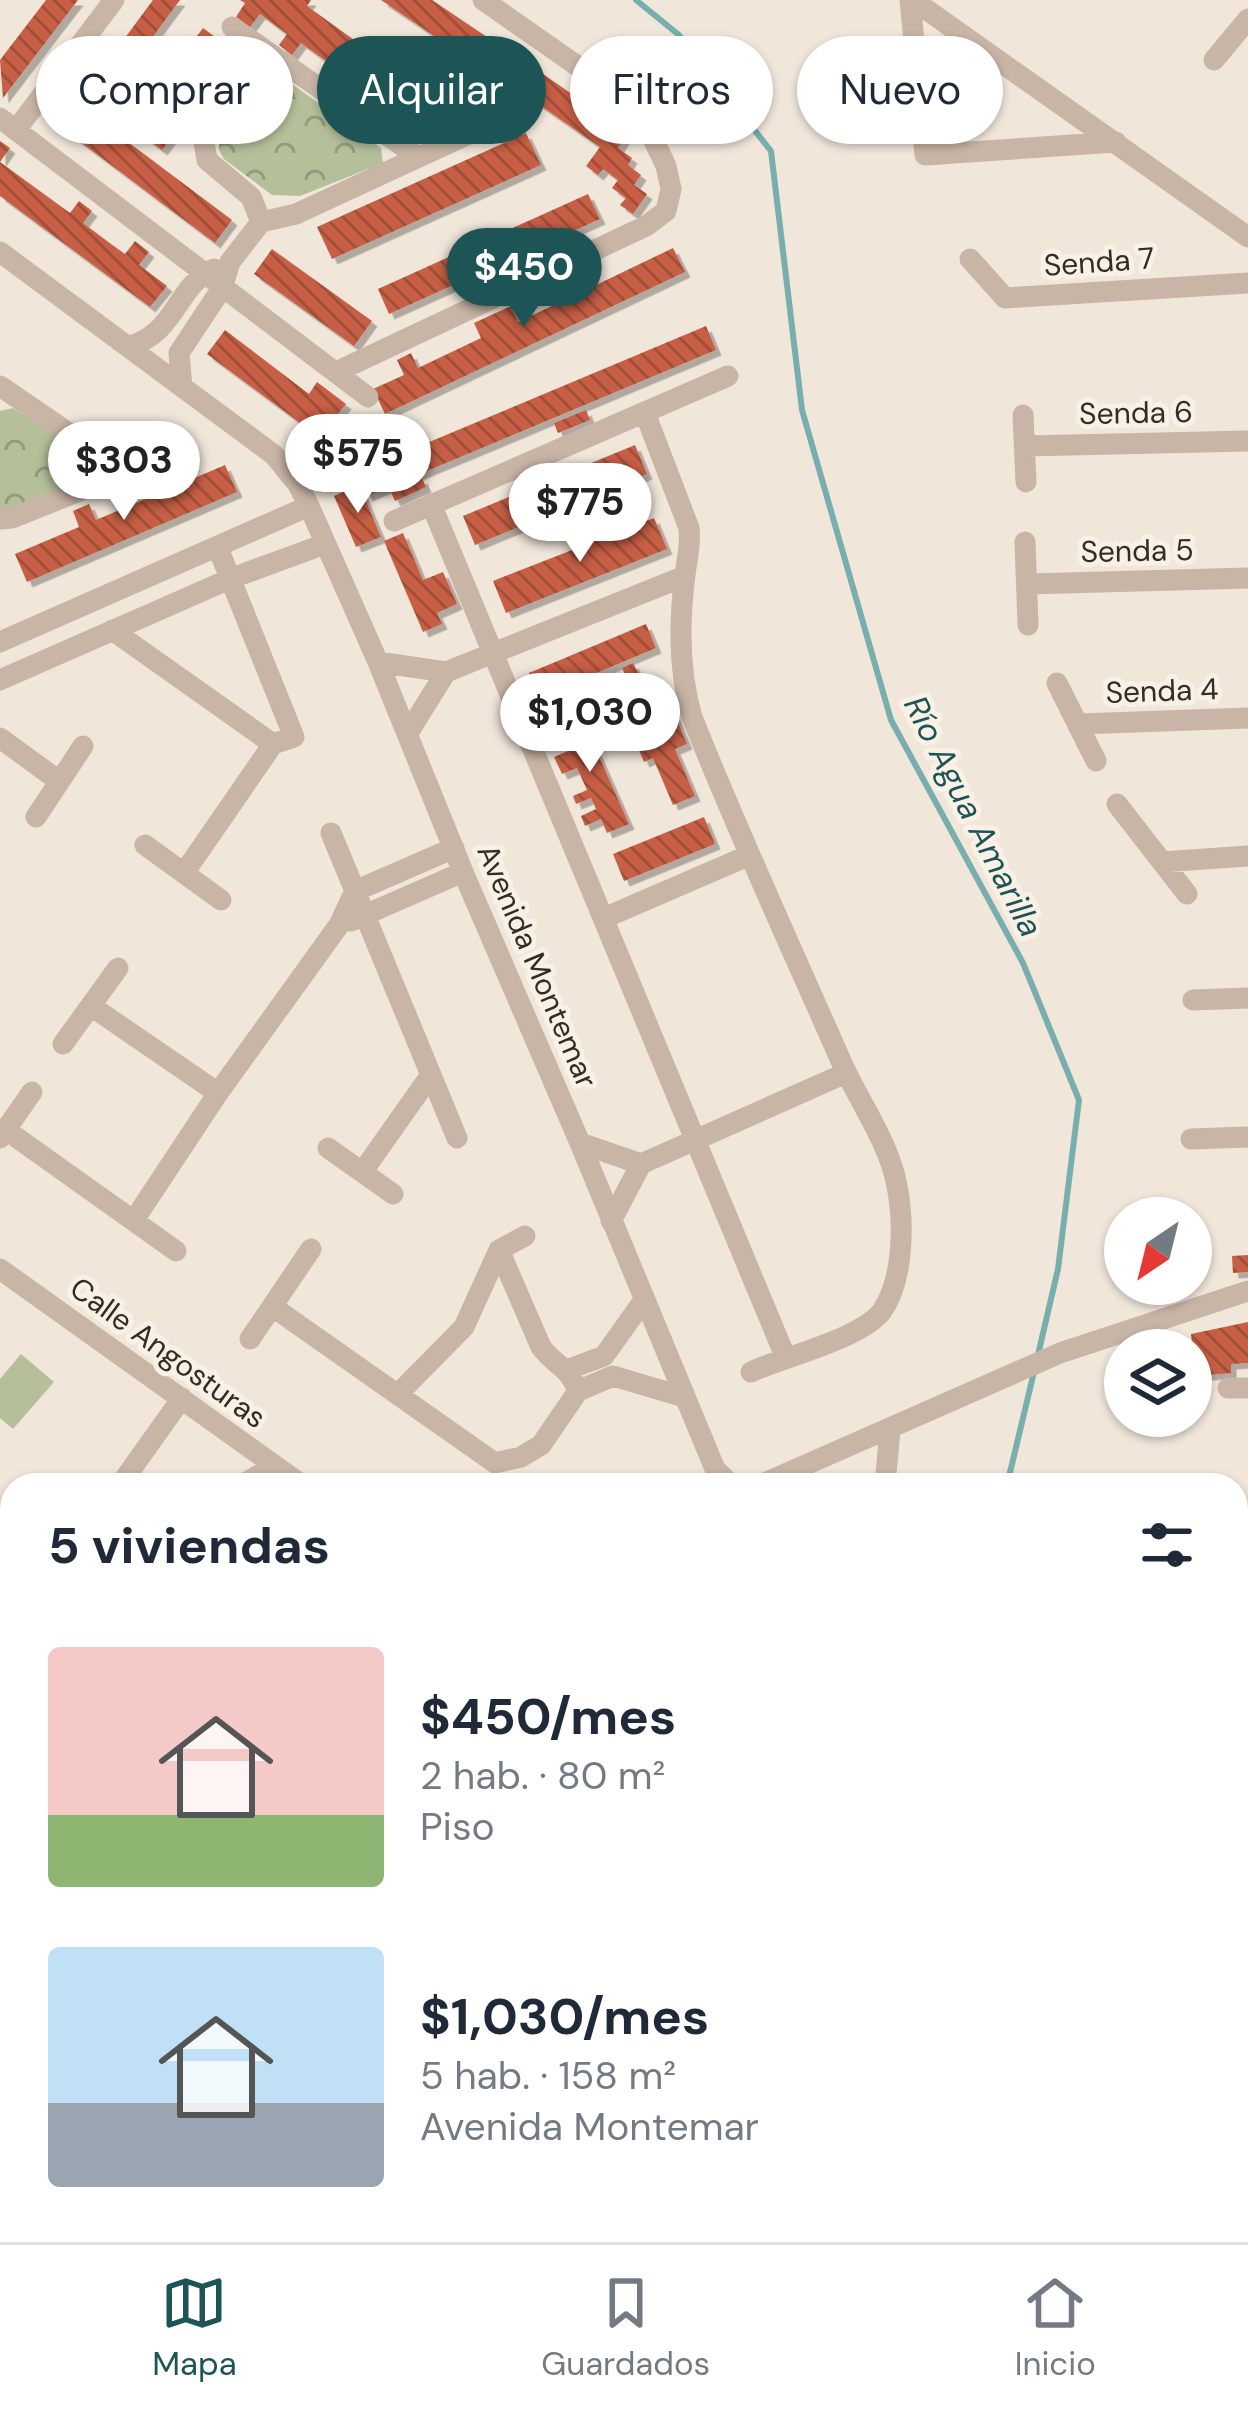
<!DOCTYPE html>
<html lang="es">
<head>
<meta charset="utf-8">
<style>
  :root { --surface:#fff; --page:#f6f6f7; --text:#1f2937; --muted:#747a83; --line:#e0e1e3; --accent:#1d5557 }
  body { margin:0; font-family:"DM Sans",sans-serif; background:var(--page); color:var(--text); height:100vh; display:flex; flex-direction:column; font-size:45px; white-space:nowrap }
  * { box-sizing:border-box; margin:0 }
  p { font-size:39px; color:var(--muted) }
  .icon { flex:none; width:66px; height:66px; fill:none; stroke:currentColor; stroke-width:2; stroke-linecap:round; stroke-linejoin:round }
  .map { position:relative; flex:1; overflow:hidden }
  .drawer { position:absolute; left:0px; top:1473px; width:1248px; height:771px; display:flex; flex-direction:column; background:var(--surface); border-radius:36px 36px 0 0; box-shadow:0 3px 9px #0004 }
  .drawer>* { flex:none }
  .hud { position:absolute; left:36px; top:36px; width:1176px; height:108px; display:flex; gap:24px }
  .needle { width:78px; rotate:215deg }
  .tools { position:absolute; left:1104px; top:1197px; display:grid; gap:24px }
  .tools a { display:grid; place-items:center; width:108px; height:108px; border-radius:50%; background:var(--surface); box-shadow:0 3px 9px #0004; font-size:60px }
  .price { position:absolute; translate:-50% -102px; padding:0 27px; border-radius:42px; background:#fff; color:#222; font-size:39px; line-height:78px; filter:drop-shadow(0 3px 6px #0008) }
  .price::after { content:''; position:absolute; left:50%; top:72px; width:36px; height:27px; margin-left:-18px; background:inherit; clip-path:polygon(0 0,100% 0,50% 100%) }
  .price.selected { background:var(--accent); color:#fff }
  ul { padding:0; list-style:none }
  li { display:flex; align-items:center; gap:36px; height:300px; padding:0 48px }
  li span { display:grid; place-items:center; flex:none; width:336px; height:240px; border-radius:12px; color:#555 }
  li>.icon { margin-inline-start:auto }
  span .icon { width:144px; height:144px; fill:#fffc; stroke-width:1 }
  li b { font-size:51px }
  h2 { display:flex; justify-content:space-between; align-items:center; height:144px; padding:0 48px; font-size:51px }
  .tag { padding:0 42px; border-radius:54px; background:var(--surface); box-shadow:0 3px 9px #0004; font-size:42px; line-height:108px }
  .tag.selected { background:var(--accent); color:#fff }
  .tabs { display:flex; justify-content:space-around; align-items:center; height:168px; border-top:3px solid var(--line); background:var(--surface); font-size:33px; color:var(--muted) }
  .tabs a { display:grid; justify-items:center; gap:6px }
  .tabs .selected { color:var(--accent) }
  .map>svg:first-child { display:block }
</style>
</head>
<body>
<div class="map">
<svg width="1248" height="2242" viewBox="0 0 1248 2242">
  <defs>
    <pattern id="park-crowns" width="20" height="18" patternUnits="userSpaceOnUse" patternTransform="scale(3)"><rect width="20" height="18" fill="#b5c09a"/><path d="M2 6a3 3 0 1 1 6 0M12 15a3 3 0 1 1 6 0" fill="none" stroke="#949c7e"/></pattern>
    <pattern id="building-back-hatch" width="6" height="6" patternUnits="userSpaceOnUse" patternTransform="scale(3)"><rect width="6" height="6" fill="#c65f44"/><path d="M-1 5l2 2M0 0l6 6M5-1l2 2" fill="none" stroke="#a24f39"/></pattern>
    <filter id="shadow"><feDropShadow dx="5.5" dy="5.5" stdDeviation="0" flood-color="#0004"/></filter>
  </defs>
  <rect width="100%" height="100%" fill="#f1e6da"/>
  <path fill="#b5c09a" d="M21,1354L54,1382L13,1429L0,1418V1379Z"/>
  <path fill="url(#park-crowns)" d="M270,77L285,79L381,148L383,163L300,196L272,195L224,159L219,150V134L259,83Z
    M13,408C36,424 84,443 82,475L72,484L9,511L0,510V411Z"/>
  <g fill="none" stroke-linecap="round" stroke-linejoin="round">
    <path stroke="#79aeae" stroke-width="6" d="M636,0L679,35L771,151L802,410L891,720L1023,963L1079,1100L1058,1269L1037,1359
      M1007,1485L1034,1372
      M1036,2232L1040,2242"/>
  </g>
  <path fill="url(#building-back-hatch)" filter="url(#shadow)" d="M46,0H78L3,98L0,60Z
    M153,0H180L103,104L85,92Z
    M240,0H311L307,6L447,107L428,133L372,93L364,104L351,94L358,84L301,43L292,55L279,45L287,34L260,14L250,27L236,17L245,3Z
    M381,0H432L533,68L517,92Z
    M203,28L245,59L227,90L214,80L162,150L130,126L161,85L169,90L180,75L172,70Z
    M543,74L615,124L611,130L624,139L618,148L632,158L628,165L641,175L634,185L647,194L633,214L620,205L626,198L612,188L618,180L603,169L598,175L586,166L600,147L527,96Z
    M68,97L232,220L215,243L50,119Z
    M458,97L470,107L454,129L441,120Z
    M526,133L541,165L332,259L317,227Z
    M0,141L10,148L0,162L70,213L79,201L92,211L83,223L111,244L125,254L135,241L149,252L139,265L167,286L150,307L0,196Z
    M588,194L600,219L389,314L378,289Z
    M673,248L685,272L385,414L373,389L404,375L397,360L411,353L418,368L481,338L474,323L511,306L518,322L575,295L568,280L587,271L594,286Z
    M272,249L372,321L354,346L254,274Z
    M706,326L716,350L367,496L357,473L379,463L372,446L396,436L403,453Z
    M225,330L309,394L317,382L346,404L337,415L351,425L334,448L207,354Z
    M586,410L590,420L558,433L554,423Z
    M635,445L647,474L475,545L463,516Z
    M225,465L237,492L27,582L15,554L79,527L73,511L89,504L96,520Z
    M422,478L426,487L395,501L391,492Z
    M359,485L381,537L356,547L334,496Z
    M654,518L667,549L506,613L493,581Z
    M403,533L423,580L443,572L457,604L437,613L442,624L423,632L384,541Z
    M646,624L656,648L539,697L529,673Z
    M633,663L648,691L664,685L669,697L654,703L659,714L672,708L687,744L675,749L695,796L673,805L653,758L644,762L624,715L632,712L622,689L630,685L622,668Z
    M580,714L629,824L607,833L601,819L585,826L581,816L596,809L591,798L576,804L573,796L587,790L577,768L562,774L554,757L568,751L556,725Z
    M704,817L715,844L624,881L613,854Z
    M1248,1255V1272L1233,1273L1232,1256Z
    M1248,1322V1363L1231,1364V1373L1195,1376L1191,1334Z"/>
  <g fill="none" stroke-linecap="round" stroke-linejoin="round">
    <path stroke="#c9b5a6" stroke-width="21" d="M910,0L925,155L1116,142
      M913,0L1248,237
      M232,27L418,157
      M1214,60L1248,19
      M0,118L368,397
      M16,130L114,0
      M261,222L251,197L207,160L204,142L208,130L270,54
      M0,252L274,455L297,483L309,506L378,662L463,872L580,1143L715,1469L731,1485
      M970,259L1005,298L1248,283
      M129,346C176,334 177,284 214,269
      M336,372L646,226L666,211L671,189L666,166L639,109L483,0
      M0,386L124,471
      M182,387L179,353L222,288L230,262L261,222L296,214L486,126
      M645,413L689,528C691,546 687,558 685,575C679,621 679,673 692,717C738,833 791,947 841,1061C859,1102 889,1142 897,1186C904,1222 904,1279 882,1311C861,1339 785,1356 751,1372
      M1023,415L1026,482
      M1025,446L1248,441
      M431,504L785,1356
      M0,519L12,518L177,452
      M394,521L728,376
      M1025,542L1028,625
      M1028,584L1248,578
      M112,630L273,744
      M0,642L309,506
      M378,662L446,672
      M0,680L232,578L325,544
      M1057,683L1096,761
      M1079,724L1248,718
      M408,733L446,672L685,576
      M0,738L59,781
      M1117,804L1187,894
      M36,817L83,746
      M331,833L457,1138
      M145,845L221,900
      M1162,862L1248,856
      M184,873L273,744L294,737L218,548
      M604,918L750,855
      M351,921L463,872
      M1193,1000L1248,998
      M91,1006L218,1093
      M63,1044L118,968
      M6,1130L176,1251
      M0,1138L32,1092
      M1191,1139L1248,1137
      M580,1143L641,1164
      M328,1148L393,1194
      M363,1171L430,1076
      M134,1220L218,1093L339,925L355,891L454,848
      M611,1221L641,1164L846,1073
      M499,1250L541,1347C557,1368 567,1364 578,1391
      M0,1269L302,1485
      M273,1307L495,1463L521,1457L541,1445L578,1391L613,1376L684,1397
      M250,1339L311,1249
      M569,1369L604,1356L644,1300
      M1228,1388H1248
      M399,1393L464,1327L499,1250L525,1236
      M120,1485L182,1398
      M241,1485L274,1467
      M760,1485L1060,1353L1248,1291
      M885,1485L890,1430
      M0,1661L12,1643
      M0,1729L12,1722
      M0,1809L12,1829
      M0,1928L12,1921
      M0,2031L12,2024
      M1236,2110L1248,2117
      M0,2139L12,2132
      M1236,2231L1248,2213
      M246,2232L252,2242
      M1005,2232L1016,2242
      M1170,2232L1182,2242
      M0,2237L12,2230
      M169,2242L186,2232
      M347,2242L364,2232
      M526,2242L544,2232
      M704,2242L717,2232"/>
  </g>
  <g text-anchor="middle" stroke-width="10" stroke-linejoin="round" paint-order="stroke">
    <g font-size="30" fill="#352b27" stroke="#f9f0e6">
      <text transform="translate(1099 262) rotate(-4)" y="10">Senda 7</text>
      <text transform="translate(1136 413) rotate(-1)" y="10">Senda 6</text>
      <text transform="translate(1137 551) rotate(-1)" y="10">Senda 5</text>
      <text transform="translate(1162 691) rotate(-2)" y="10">Senda 4</text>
      <text transform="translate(537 966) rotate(67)" y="10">Avenida Montemar</text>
      <text transform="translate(168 1353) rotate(36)" y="10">Calle Angosturas</text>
    </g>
    <g font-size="33" font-style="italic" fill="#1d5557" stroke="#f9f0e6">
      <text transform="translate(974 816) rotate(63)" y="12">Río Agua Amarilla</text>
    </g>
  </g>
</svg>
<div class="tools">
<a><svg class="needle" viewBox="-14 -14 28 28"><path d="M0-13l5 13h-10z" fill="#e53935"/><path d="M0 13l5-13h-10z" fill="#747a83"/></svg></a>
<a><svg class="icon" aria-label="layers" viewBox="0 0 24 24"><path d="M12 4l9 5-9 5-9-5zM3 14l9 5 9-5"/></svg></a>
</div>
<b class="price selected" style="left:524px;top:330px">$450</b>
<b class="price" style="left:358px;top:516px">$575</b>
<b class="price" style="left:124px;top:523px">$303</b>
<b class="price" style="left:580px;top:565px">$775</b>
<b class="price" style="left:590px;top:775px">$1,030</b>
<div class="hud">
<a class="tag">Comprar</a>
<a class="tag selected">Alquilar</a>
<a class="tag">Filtros</a>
<a class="tag">Nuevo</a>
</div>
<section class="drawer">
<h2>5 viviendas<svg class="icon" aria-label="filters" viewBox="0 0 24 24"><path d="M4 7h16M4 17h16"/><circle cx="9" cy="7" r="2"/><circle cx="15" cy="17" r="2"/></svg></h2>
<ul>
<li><span style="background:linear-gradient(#f6c9c9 70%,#8fb573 0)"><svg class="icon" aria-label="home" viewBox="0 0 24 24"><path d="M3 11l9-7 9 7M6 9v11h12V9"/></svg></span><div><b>$450/mes</b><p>2 hab. · 80 m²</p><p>Piso</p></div></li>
<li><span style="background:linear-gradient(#bfe0f5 65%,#9aa5b1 0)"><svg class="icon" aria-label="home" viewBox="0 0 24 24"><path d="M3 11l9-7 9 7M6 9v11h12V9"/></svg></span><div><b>$1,030/mes</b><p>5 hab. · 158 m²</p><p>Avenida Montemar</p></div></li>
</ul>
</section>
</div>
<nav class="tabs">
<a class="selected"><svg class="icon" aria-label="map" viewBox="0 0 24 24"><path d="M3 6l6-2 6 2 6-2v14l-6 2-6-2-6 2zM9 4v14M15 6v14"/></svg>Mapa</a>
<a><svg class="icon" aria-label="saved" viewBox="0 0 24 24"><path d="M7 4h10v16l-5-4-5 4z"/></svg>Guardados</a>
<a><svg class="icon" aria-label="home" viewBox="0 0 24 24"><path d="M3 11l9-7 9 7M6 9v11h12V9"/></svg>Inicio</a>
</nav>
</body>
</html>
